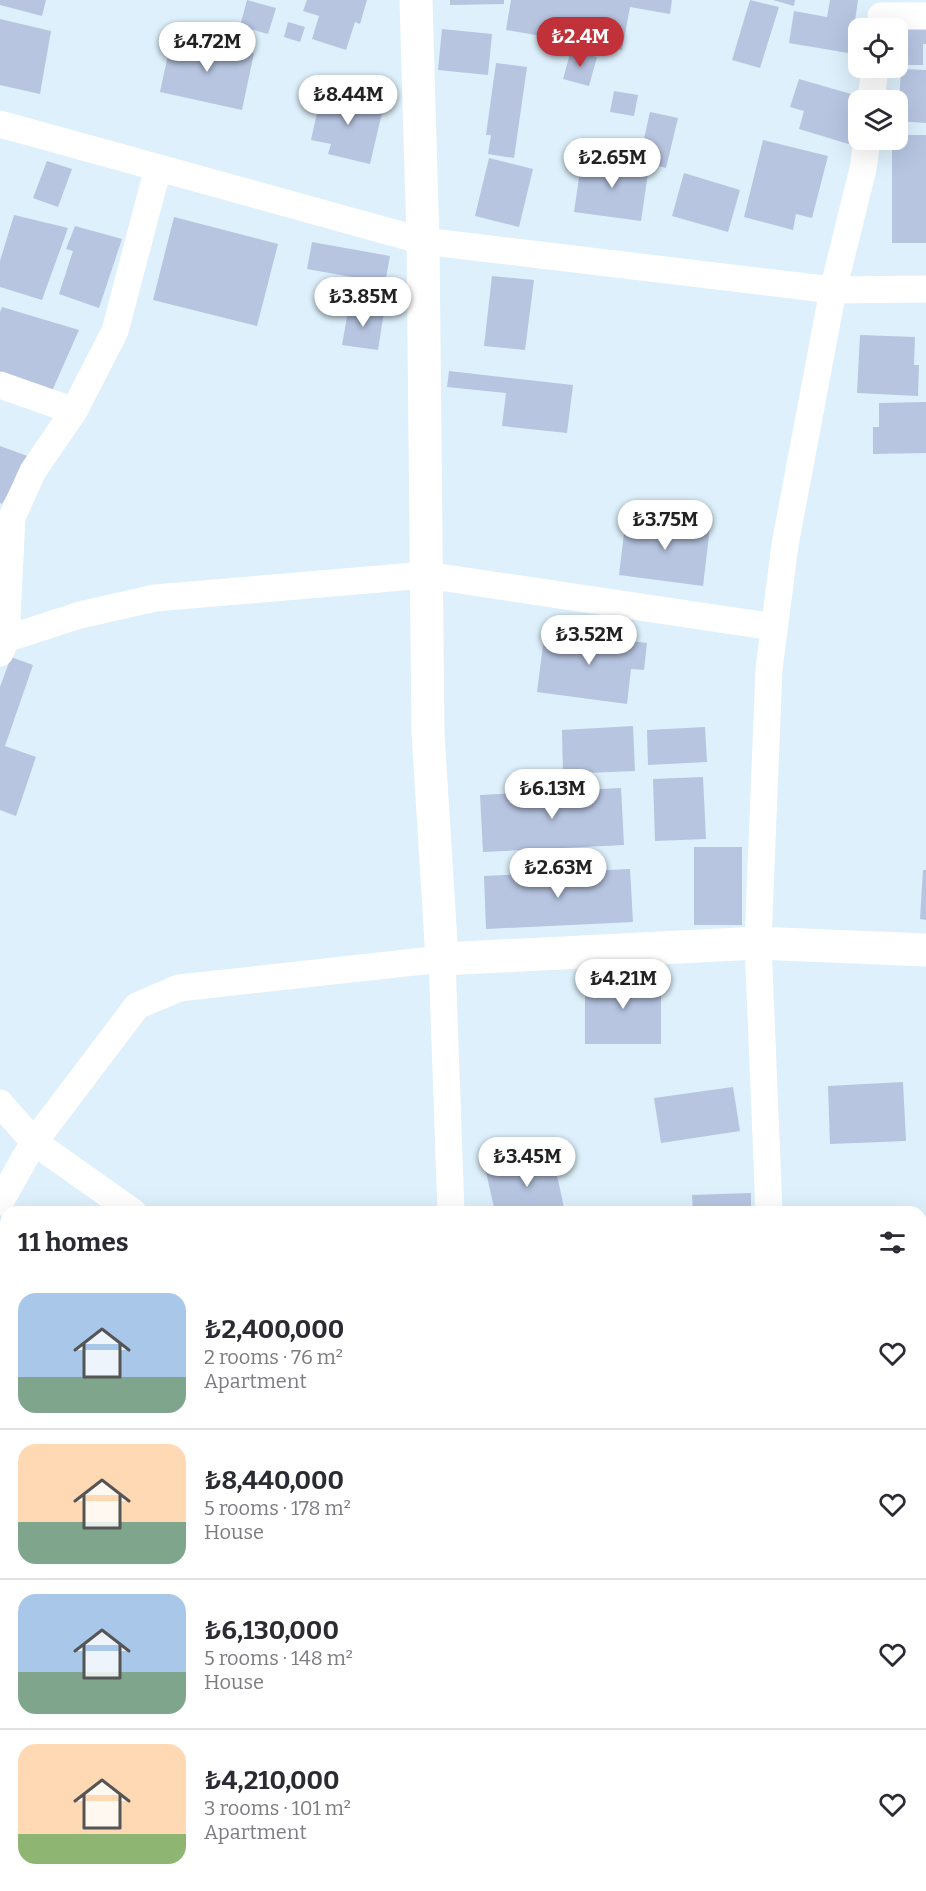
<!DOCTYPE html>
<html lang="en">
<head>
<meta charset="utf-8">
<style>
  :root { --surface:#fff; --page:#f2f2f3; --text:#2b2b33; --muted:#7c7c81; --line:#e1e1e2; --accent:#c13139 }
  body { margin:0; font-family:Bitter,serif; background:var(--page); color:var(--text); height:100vh; display:flex; flex-direction:column; font-size:22px; white-space:nowrap }
  * { box-sizing:border-box; margin:0 }
  p { font-size:20px; color:var(--muted) }
  .icon { flex:none; width:33px; height:33px; fill:none; stroke:currentColor; stroke-width:2; stroke-linecap:round; stroke-linejoin:round }
  .map { position:relative; flex:1; overflow:hidden }
  .details { position:absolute; left:0px; top:1206px; width:927px; height:686px; display:flex; flex-direction:column; background:var(--surface); border-radius:18px 18px 0 0; box-shadow:0 6px 24px #0002 }
  .details>* { flex:none }
  .tools { position:absolute; left:848px; top:18px; display:grid; gap:12px }
  .tools a { display:grid; place-items:center; width:60px; height:60px; border-radius:12px; background:var(--surface); box-shadow:0 6px 24px #0002; font-size:30px }
  .price { position:absolute; translate:-50% -51px; padding:0 14px; border-radius:21px; background:#fff; color:#222; font-size:20px; line-height:39px; filter:drop-shadow(0 2px 3px #0008) }
  .price::after { content:''; position:absolute; left:50%; top:36px; width:18px; height:14px; margin-left:-9px; background:inherit; clip-path:polygon(0 0,100% 0,50% 100%) }
  .price.on { background:var(--accent); color:#fff }
  ul { padding:0; list-style:none }
  li { display:flex; align-items:center; gap:18px; height:150px; padding:0 18px }
  li+li { border-top:2px solid var(--line) }
  li span { display:grid; place-items:center; flex:none; width:168px; height:120px; border-radius:18px; color:#555 }
  li>.icon { margin-inline-start:auto }
  span .icon { width:72px; height:72px; fill:#fffc; stroke-width:1 }
  li b { font-size:26px }
  h2 { display:flex; justify-content:space-between; align-items:center; height:72px; padding:0 18px; font-size:26px }
  .map>svg:first-child { display:block }
</style>
</head>
<body>
<div class="map">
<svg width="926" height="1891" viewBox="0 0 926 1891">
  <rect width="100%" height="100%" fill="#ddf0fb"/>
  <path fill="#b7c5e1" d="M0,0H46L42,16L0,5Z
    M247,0L276,8L268,34L240,26Z
    M307,0H367L360,24L355,22L346,50L312,39L319,16L303,11Z
    M450,0H504V4L450,5Z
    M511,0H672L670,14L630,7L622,50L506,30Z
    M750,0L779,7L760,68L732,60Z
    M773,0H795L794,6Z
    M830,0H858L854,28L858,29V68H867L865,77L851,74L854,54L789,43L794,11L827,17Z
    M0,19L51,31L40,94L0,85Z
    M288,22L305,27L300,42L284,37Z
    M926,24V44H923V65H897V28Z
    M442,29L492,34L488,75L438,70Z
    M172,36L254,53L242,110L160,92Z
    M571,50L597,57L589,86L563,79Z
    M496,63L527,67L514,158L488,154L491,135H486Z
    M901,69L926,70V123L898,121Z
    M799,79L865,98L858,100V123L852,145L799,129L804,111L790,107Z
    M322,90L384,104L370,164L328,154L331,144L311,140Z
    M614,91L638,95L634,116L610,112Z
    M650,112L678,118L666,168L639,161Z
    M897,135H926V243H892V140H897Z
    M763,140L828,156L812,218L796,214L793,230L744,217Z
    M582,157L649,166L641,221L574,212Z
    M489,158L533,169L519,227L475,216Z
    M47,161L72,169L58,207L33,198Z
    M684,173L740,190L728,232L672,216Z
    M14,215L68,228L42,300L0,287V261Z
    M174,217L278,244L257,326L153,300Z
    M75,226L122,239L99,308L59,294L73,251L66,249Z
    M312,242L390,256L385,283L307,269Z
    M492,276L534,280L525,350L484,346Z
    M349,306L384,312L378,350L342,345Z
    M2,307L79,330L52,391L0,373V312Z
    M860,335L915,337L914,365H919L918,396L857,393Z
    M449,371L573,385L567,433L502,426L506,393L447,387Z
    M926,402V453L873,454V427H879V403Z
    M0,446L30,457L2,504L0,503Z
    M626,517L710,527L703,586L619,575Z
    M545,630L647,643L644,670L631,669L627,704L537,692Z
    M11,657L33,665L5,746L36,757L16,816L0,810V687Z
    M633,726L635,771L563,774L562,730Z
    M705,727L707,762L648,765L647,730Z
    M703,777L706,839L655,841L653,779Z
    M621,788L624,845L483,852L480,795Z
    M694,847H742V925H694Z
    M630,869L633,922L486,929L484,876Z
    M923,870H926V920L920,919Z
    M661,975V1044H585V976Z
    M903,1082L906,1141L830,1144L828,1086Z
    M733,1087L740,1131L661,1143L654,1098Z
    M553,1157L565,1212H495L486,1172Z
    M751,1193V1212H693L692,1195Z
    M921,1437L926,1438V1522H921Z
    M0,1627L6,1629V1648L0,1646Z
    M6,1669V1686L1,1684Z
    M6,1823V1852L0,1851V1841Z
    M926,1836V1891H836V1886H921V1837Z
    M0,1854L6,1856V1886H36L34,1891H0Z
    M64,1886H95L104,1889L105,1886H123L132,1888L131,1891H62Z
    M152,1886H180L194,1891H150Z
    M211,1886H277L275,1891H209Z
    M308,1886H315L331,1891H307Z
    M495,1886H542V1891H495Z
    M594,1886H661L659,1891H594Z
    M705,1886H772L770,1891H703Z"/>
  <g fill="none" stroke-linecap="round" stroke-linejoin="round">
    <path stroke="#fff" stroke-width="27" d="M881,16H926
      M871,100L875,68
      M0,124L423,241L833,290L926,289
      M0,385L74,411
      M6,639L80,615L155,598L426,575L774,627
      M0,653L6,639L12,517L33,471L74,411L115,331L158,168
      M0,1103L34,1142L133,1212
      M0,1202L34,1142L137,1006L179,988L442,959L451,1212
      M769,1212L758,943L769,669L785,545L833,290L863,169L867,140
      M0,1278L6,1282
      M921,1312H926
      M921,1571H926
      M433,1886L454,1891
      M475,1886V1891
      M51,1891L53,1886
      M783,1891L784,1886"/>
    <path stroke="#fff" stroke-width="33" d="M416,0L423,241L428,733L442,959L758,943L926,950"/>
  </g>
</svg>
<div class="tools">
<a><svg class="icon" aria-label="locate" viewBox="0 0 24 24"><circle cx="12" cy="12" r="6"/><path d="M12 2v4M12 18v4M2 12h4M18 12h4"/></svg></a>
<a><svg class="icon" aria-label="layers" viewBox="0 0 24 24"><path d="M12 4l9 5-9 5-9-5zM3 14l9 5 9-5"/></svg></a>
</div>
<b class="price on" style="left:580px;top:68px">₺2.4M</b>
<b class="price" style="left:207px;top:73px">₺4.72M</b>
<b class="price" style="left:348px;top:126px">₺8.44M</b>
<b class="price" style="left:612px;top:189px">₺2.65M</b>
<b class="price" style="left:363px;top:328px">₺3.85M</b>
<b class="price" style="left:665px;top:551px">₺3.75M</b>
<b class="price" style="left:589px;top:666px">₺3.52M</b>
<b class="price" style="left:552px;top:820px">₺6.13M</b>
<b class="price" style="left:558px;top:899px">₺2.63M</b>
<b class="price" style="left:623px;top:1010px">₺4.21M</b>
<b class="price" style="left:527px;top:1188px">₺3.45M</b>
<section class="details">
<h2>11 homes<svg class="icon" aria-label="filters" viewBox="0 0 24 24"><path d="M4 7h16M4 17h16"/><circle cx="9" cy="7" r="2"/><circle cx="15" cy="17" r="2"/></svg></h2>
<ul>
<li><span style="background:linear-gradient(#a9c7e8 70%,#7fa58c 0)"><svg class="icon" aria-label="home" viewBox="0 0 24 24"><path d="M3 11l9-7 9 7M6 9v11h12V9"/></svg></span><div><b>₺2,400,000</b><p>2 rooms · 76 m²</p><p>Apartment</p></div><svg class="icon" aria-label="heart" viewBox="0 0 24 24"><path d="M12 20l-8-8c-3-5 5-10 8-4 3-6 11-1 8 4z"/></svg></li>
<li><span style="background:linear-gradient(#ffd9b3 65%,#7fa58c 0)"><svg class="icon" aria-label="home" viewBox="0 0 24 24"><path d="M3 11l9-7 9 7M6 9v11h12V9"/></svg></span><div><b>₺8,440,000</b><p>5 rooms · 178 m²</p><p>House</p></div><svg class="icon" aria-label="heart" viewBox="0 0 24 24"><path d="M12 20l-8-8c-3-5 5-10 8-4 3-6 11-1 8 4z"/></svg></li>
<li><span style="background:linear-gradient(#a9c7e8 65%,#7fa58c 0)"><svg class="icon" aria-label="home" viewBox="0 0 24 24"><path d="M3 11l9-7 9 7M6 9v11h12V9"/></svg></span><div><b>₺6,130,000</b><p>5 rooms · 148 m²</p><p>House</p></div><svg class="icon" aria-label="heart" viewBox="0 0 24 24"><path d="M12 20l-8-8c-3-5 5-10 8-4 3-6 11-1 8 4z"/></svg></li>
<li><span style="background:linear-gradient(#ffd9b3 75%,#8fb573 0)"><svg class="icon" aria-label="home" viewBox="0 0 24 24"><path d="M3 11l9-7 9 7M6 9v11h12V9"/></svg></span><div><b>₺4,210,000</b><p>3 rooms · 101 m²</p><p>Apartment</p></div><svg class="icon" aria-label="heart" viewBox="0 0 24 24"><path d="M12 20l-8-8c-3-5 5-10 8-4 3-6 11-1 8 4z"/></svg></li>
</ul>
</section>
</div>
</body>
</html>
